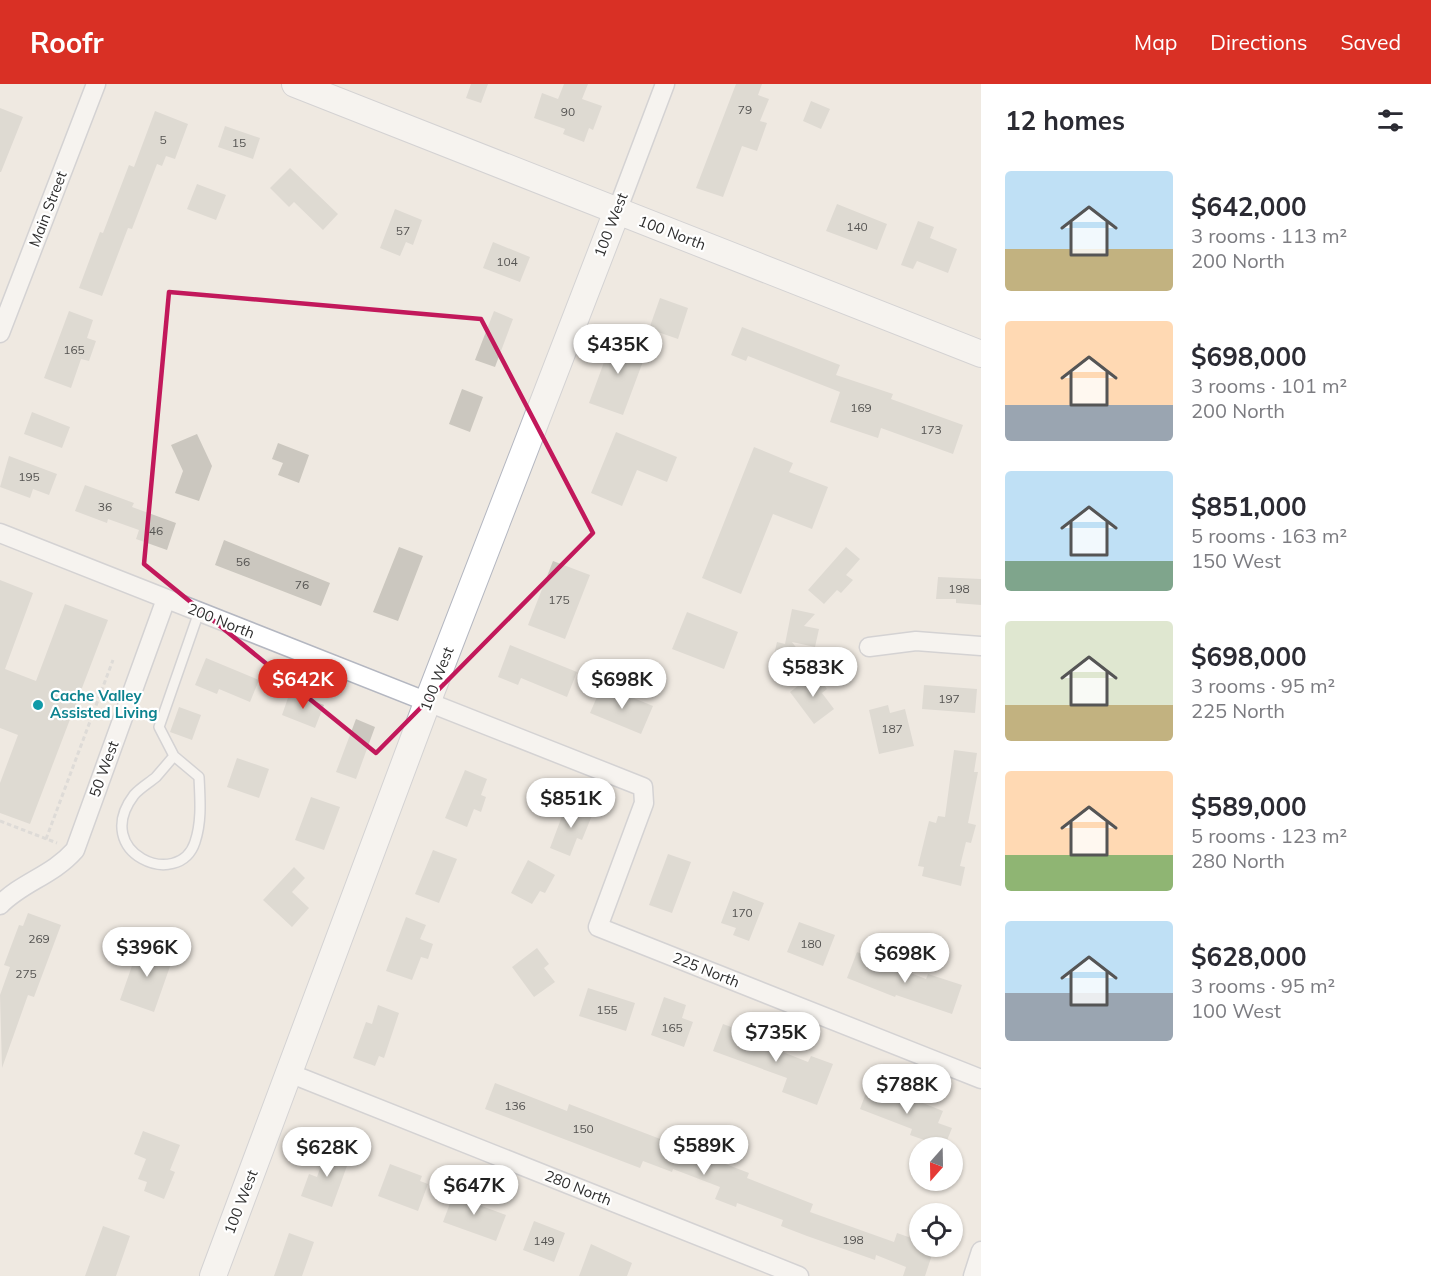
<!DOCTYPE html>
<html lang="en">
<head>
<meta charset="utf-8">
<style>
  :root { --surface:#fff; --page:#f2f2f3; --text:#2b2b33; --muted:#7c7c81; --accent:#d93025 }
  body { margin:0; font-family:Mulish,sans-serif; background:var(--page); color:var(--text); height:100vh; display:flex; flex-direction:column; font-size:22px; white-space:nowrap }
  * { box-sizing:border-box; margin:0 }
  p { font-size:20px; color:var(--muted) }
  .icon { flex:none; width:33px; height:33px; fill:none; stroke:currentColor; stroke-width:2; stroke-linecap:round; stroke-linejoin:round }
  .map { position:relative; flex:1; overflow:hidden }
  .side { display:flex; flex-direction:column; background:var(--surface); width:450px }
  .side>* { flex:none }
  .needle { width:39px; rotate:200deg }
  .fabs { position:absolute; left:909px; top:1053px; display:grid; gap:12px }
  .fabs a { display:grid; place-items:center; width:54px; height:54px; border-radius:50%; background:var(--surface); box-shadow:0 2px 4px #0004; font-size:30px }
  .price { position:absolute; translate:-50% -51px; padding:0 14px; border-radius:21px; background:#fff; color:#222; font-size:20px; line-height:39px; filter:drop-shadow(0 2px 3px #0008) }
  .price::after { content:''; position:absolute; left:50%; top:36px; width:18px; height:14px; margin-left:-9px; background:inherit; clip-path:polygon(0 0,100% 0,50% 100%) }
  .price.current { background:var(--accent); color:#fff }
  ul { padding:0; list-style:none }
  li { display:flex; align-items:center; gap:18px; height:150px; padding:0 24px }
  li span { display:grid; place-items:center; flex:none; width:168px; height:120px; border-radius:6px; color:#555 }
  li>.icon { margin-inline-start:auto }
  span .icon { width:72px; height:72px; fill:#fffc; stroke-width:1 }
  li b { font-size:26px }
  h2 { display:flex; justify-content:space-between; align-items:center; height:72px; padding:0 24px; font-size:26px }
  header { display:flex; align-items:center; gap:36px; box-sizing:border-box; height:84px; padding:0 30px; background:var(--accent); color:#fff }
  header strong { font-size:28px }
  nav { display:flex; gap:33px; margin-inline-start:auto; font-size:21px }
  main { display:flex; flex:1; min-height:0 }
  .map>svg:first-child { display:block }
</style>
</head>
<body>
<header>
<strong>Roofr</strong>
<nav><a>Map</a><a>Directions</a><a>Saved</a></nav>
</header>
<main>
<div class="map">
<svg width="981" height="1192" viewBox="0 0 981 1192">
  <rect width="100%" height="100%" fill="#efe9e1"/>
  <path fill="#cbc7bf" d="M471,0H488L481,19L466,14Z
    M564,0H588L582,15L602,22L593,46L589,44L584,58L563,50L565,45L534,34L542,9L558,15Z
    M736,0H762L758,11L769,15L760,37L767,39L757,67L742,62L723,113L696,104Z
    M811,17L830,25L821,45L803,37Z
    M0,24L23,33L1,88H0Z
    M155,27L188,40L175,75L166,72L162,82L157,80L132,145L128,144L102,212L79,204L100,148L103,149L129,81L134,83Z
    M225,42L260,54L253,75L218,63Z
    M290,84L338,130L323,146L294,118L289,123L270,104Z
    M197,100L226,111L216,136L187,125Z
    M837,120L887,140L877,166L826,147Z
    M395,125L422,136L413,161L406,158L400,172L380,164Z
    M918,137L934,143L930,154L957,165L948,189L917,177L913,185L901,181Z
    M493,158L530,173L520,198L483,184Z
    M660,214L688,224L678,255L649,245Z
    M69,227L93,236L87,254L96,257L89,277L81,275L71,304L44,294Z
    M494,227L513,235L495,283L475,276Z
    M742,243L840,281L836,291L893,310L891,315L963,341L953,370L881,344L878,354L830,338L840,308L748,272L746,277L731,271Z
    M614,251L648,264L623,331L589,319Z
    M462,305L483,313L470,348L449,340Z
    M32,328L70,343L62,364L24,350Z
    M616,348L677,373L667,398L637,386L622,422L591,409Z
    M197,350L212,382L199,417L175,409L183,387L171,361Z
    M278,359L309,371L299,399L278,391L283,379L272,375Z
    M754,363L793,379L789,388L828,403L812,445L773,430L741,510L702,494Z
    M9,372L57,390L49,411L33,405L30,414L0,403Z
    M85,401L134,419L132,423L176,439L167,466L136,455L139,446L108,435L107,439L75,427Z
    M224,456L330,499L321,522L215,481Z
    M399,463L423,472L398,537L373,528Z
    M846,463L860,475L846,491L853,496L841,509L837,506L824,520L808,506Z
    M553,477L590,491L565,555L528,541Z
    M938,493L981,495V521L956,519V515H936Z
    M0,496L33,509L5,585L36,597L65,520L108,536L30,740L0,729V699L18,651L0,644Z
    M792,525L815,530L804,542L819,545L815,563L792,558L810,582L773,575L777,558L785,560Z
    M687,528L738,548L724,585L672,565Z
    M510,561L577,588L567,613L521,594L518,601L498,593Z
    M206,574L259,596L250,618L219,605L217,610L195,601Z
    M815,589L827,605L822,609L834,625L814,640L790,608Z
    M602,601L653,622L641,650L590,629Z
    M924,601L977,605L975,629L922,625Z
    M290,608L324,621L315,644L282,631Z
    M888,621L890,629L905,625L914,662L879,670L869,626Z
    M179,623L201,631L192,656L170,648Z
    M356,635L375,643L356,695L336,688Z
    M954,666L977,669L974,688H978L968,739L976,741L971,759L966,758L960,782L965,783L961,802L922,792L924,783L918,782L929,737L936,739L938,732L945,733Z
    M237,674L269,685L259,714L227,703Z
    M465,686L487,695L481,711L486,713L481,728L474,725L467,743L445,734Z
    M311,713L340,723L324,766L295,756Z
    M567,719L593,729L582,756L577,754L570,772L550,764Z
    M433,766L457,775L439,819L415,810Z
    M668,770L691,778L672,829L649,821Z
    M528,776L555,791L545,809L540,807L532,820L511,809Z
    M294,783L305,794L292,808L309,824L292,843L263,816Z
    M733,807L764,819L749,857L733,851L736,844L721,839Z
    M28,829L61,841L34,913L28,911L2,984L0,911L10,883L4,881L19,841L23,842Z
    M406,833L426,841L420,855L433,860L428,875L421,873L412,896L386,887Z
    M799,838L835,851L823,882L787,868Z
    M140,859L174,871L154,928L120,916Z
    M537,864L549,880L544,884L555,898L534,913L512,883Z
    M857,868L926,895L928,890L962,901L952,930L896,911L895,913L847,894Z
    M588,904L635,919L626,947L579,932Z
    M664,913L686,921L682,934L693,938L684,963L651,951Z
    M378,921L399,929L384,974L379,972L375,982L353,974L366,938L372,940Z
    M723,940L775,959L773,964L808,978L811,972L833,980L817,1021L782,1008L787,994L713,967Z
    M870,998L943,1027L938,1039L952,1044L944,1064H925L927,1057L910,1051L912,1045L860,1025Z
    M495,999L567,1027L569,1020L749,1089L747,1094L813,1120L810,1128L894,1158L897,1149L920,1157V1162H935L925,1192H903L906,1183L876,1171L875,1176L807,1152L781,1142L783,1136L737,1119L736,1123L715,1115L720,1103L673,1085L672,1088L643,1077L640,1084L485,1025Z
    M143,1047L180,1061L170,1086L175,1088L164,1115L144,1107L147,1098L138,1095L146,1075L134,1070Z
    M328,1062L351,1071L332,1123L301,1112L309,1090L317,1093Z
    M390,1080L422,1092L420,1097L428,1100L418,1127L378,1112Z
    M455,1106L481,1116L479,1121L506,1131L496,1157L443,1138Z
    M534,1137L565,1149L554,1178L523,1166Z
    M103,1142L130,1152L116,1192H85Z
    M289,1149L314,1158L302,1192H274Z
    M591,1160L632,1179L627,1192H579Z"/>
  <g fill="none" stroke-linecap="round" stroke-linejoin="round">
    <defs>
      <path id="lane" d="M174,672C168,679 162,686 156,693C149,699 140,704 134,711C90,769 179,807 195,758C202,737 200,715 199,693L174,672L159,643L199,528"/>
      <path id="street" d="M617,127L665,0
        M0,249L96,0
        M0,449L643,703L644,719L598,843L981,995
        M869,563L916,557L981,562
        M0,821C22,798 52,792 75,766L166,515
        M289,989L799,1192
        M973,1192L981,1167"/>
      <path id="secondary" d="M295,0L981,270
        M213,1192L427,619L617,127"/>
    </defs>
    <use href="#lane" stroke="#b4b7c1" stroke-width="12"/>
    <use href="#street" stroke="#b4b7c1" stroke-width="21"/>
    <use href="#secondary" stroke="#b4b7c1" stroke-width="28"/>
    <path stroke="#c9c9c9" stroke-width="3" stroke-dasharray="4.5 3" stroke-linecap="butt" d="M0,737L57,759
      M46,755L113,576"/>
    <use href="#lane" stroke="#fff" stroke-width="9"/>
    <use href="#street" stroke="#fff" stroke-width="18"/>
    <use href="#secondary" stroke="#fff" stroke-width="26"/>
  </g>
  <path d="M0 0H981V1192H0ZM169,208L481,235L593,449L376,669L144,480Z" fill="#efe9e1" fill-opacity=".55" fill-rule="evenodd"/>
  <path fill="none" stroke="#c2185b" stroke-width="4.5" stroke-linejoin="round" d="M169,208L481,235L593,449L376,669L144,480Z"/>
  <circle fill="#0f9aa8" stroke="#fff" stroke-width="2" cx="38" cy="621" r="6"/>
  <g text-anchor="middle" stroke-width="4.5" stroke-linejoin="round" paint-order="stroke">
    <g font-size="12" fill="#555452">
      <text x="745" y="30">79</text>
      <text x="568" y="32">90</text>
      <text x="163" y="60">5</text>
      <text x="239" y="63">15</text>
      <text x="857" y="147">140</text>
      <text x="403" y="151">57</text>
      <text x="507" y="182">104</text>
      <text x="74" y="270">165</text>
      <text x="861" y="328">169</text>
      <text x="931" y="350">173</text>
      <text x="29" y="397">195</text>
      <text x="105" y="427">36</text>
      <text x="156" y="451">46</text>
      <text x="243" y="482">56</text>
      <text x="302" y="505">76</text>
      <text x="959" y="509">198</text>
      <text x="559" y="520">175</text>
      <text x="949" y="619">197</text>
      <text x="892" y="649">187</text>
      <text x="742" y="833">170</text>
      <text x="39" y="859">269</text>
      <text x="811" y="864">180</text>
      <text x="26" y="894">275</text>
      <text x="607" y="930">155</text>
      <text x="672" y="948">165</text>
      <text x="515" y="1026">136</text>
      <text x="583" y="1049">150</text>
      <text x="853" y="1160">198</text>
      <text x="544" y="1161">149</text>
    </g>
    <g font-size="15" fill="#2e2e2e" stroke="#fff">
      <text transform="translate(48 125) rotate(-69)" y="5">Main Street</text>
      <text transform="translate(611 141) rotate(-69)" y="5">100 West</text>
      <text transform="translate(672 149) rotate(21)" y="5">100 North</text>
      <text transform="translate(221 537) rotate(22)" y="5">200 North</text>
      <text transform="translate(437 595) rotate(-69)" y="5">100 West</text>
      <text transform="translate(104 685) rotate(-70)" y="5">50 West</text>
      <text transform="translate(706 886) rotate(22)" y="5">225 North</text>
      <text transform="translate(578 1104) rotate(22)" y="5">280 North</text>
      <text transform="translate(241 1118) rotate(-69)" y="5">100 West</text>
    </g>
    <g font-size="15" font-weight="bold" fill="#0d838f" stroke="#fff" text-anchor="start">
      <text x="50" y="617">Cache Valley<tspan x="50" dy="17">Assisted Living</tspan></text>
    </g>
  </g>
</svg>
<div class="fabs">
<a><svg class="needle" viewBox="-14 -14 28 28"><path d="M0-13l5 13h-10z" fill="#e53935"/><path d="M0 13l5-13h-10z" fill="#7c7c81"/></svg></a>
<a><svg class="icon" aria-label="locate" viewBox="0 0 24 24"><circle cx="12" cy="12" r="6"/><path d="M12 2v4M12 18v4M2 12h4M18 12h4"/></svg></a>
</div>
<b class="price" style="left:618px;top:291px">$435K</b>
<b class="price" style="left:813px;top:614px">$583K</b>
<b class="price current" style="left:303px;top:626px">$642K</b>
<b class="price" style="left:622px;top:626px">$698K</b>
<b class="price" style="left:571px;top:745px">$851K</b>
<b class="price" style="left:147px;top:894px">$396K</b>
<b class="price" style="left:905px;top:900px">$698K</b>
<b class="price" style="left:776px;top:979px">$735K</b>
<b class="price" style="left:907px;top:1031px">$788K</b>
<b class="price" style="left:704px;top:1092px">$589K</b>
<b class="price" style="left:327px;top:1094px">$628K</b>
<b class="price" style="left:474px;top:1132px">$647K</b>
</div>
<section class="side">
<h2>12 homes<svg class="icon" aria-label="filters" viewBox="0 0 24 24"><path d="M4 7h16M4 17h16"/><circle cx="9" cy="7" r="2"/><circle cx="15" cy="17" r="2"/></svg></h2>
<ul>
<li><span style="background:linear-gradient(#bfe0f5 65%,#c2b280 0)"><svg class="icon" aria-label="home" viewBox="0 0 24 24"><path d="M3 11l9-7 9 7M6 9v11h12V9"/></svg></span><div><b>$642,000</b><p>3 rooms · 113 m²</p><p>200 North</p></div></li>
<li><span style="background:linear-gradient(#ffd9b3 70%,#9aa5b1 0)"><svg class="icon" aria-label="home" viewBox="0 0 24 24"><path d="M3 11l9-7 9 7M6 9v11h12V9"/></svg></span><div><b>$698,000</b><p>3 rooms · 101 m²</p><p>200 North</p></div></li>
<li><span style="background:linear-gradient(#bfe0f5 75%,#7fa58c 0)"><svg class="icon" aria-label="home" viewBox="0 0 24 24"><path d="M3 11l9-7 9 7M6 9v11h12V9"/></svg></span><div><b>$851,000</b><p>5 rooms · 163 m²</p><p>150 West</p></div></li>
<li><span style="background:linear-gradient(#dfe7d0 70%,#c2b280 0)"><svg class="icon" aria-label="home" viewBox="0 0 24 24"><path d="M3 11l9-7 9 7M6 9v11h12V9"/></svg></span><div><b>$698,000</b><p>3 rooms · 95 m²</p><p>225 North</p></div></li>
<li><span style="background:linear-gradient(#ffd9b3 70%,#8fb573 0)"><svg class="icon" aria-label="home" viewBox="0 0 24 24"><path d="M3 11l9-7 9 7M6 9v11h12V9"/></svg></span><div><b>$589,000</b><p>5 rooms · 123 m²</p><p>280 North</p></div></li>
<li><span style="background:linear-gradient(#bfe0f5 60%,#9aa5b1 0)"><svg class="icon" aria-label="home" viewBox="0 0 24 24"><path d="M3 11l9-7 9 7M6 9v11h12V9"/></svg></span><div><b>$628,000</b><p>3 rooms · 95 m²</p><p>100 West</p></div></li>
</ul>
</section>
</main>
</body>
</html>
